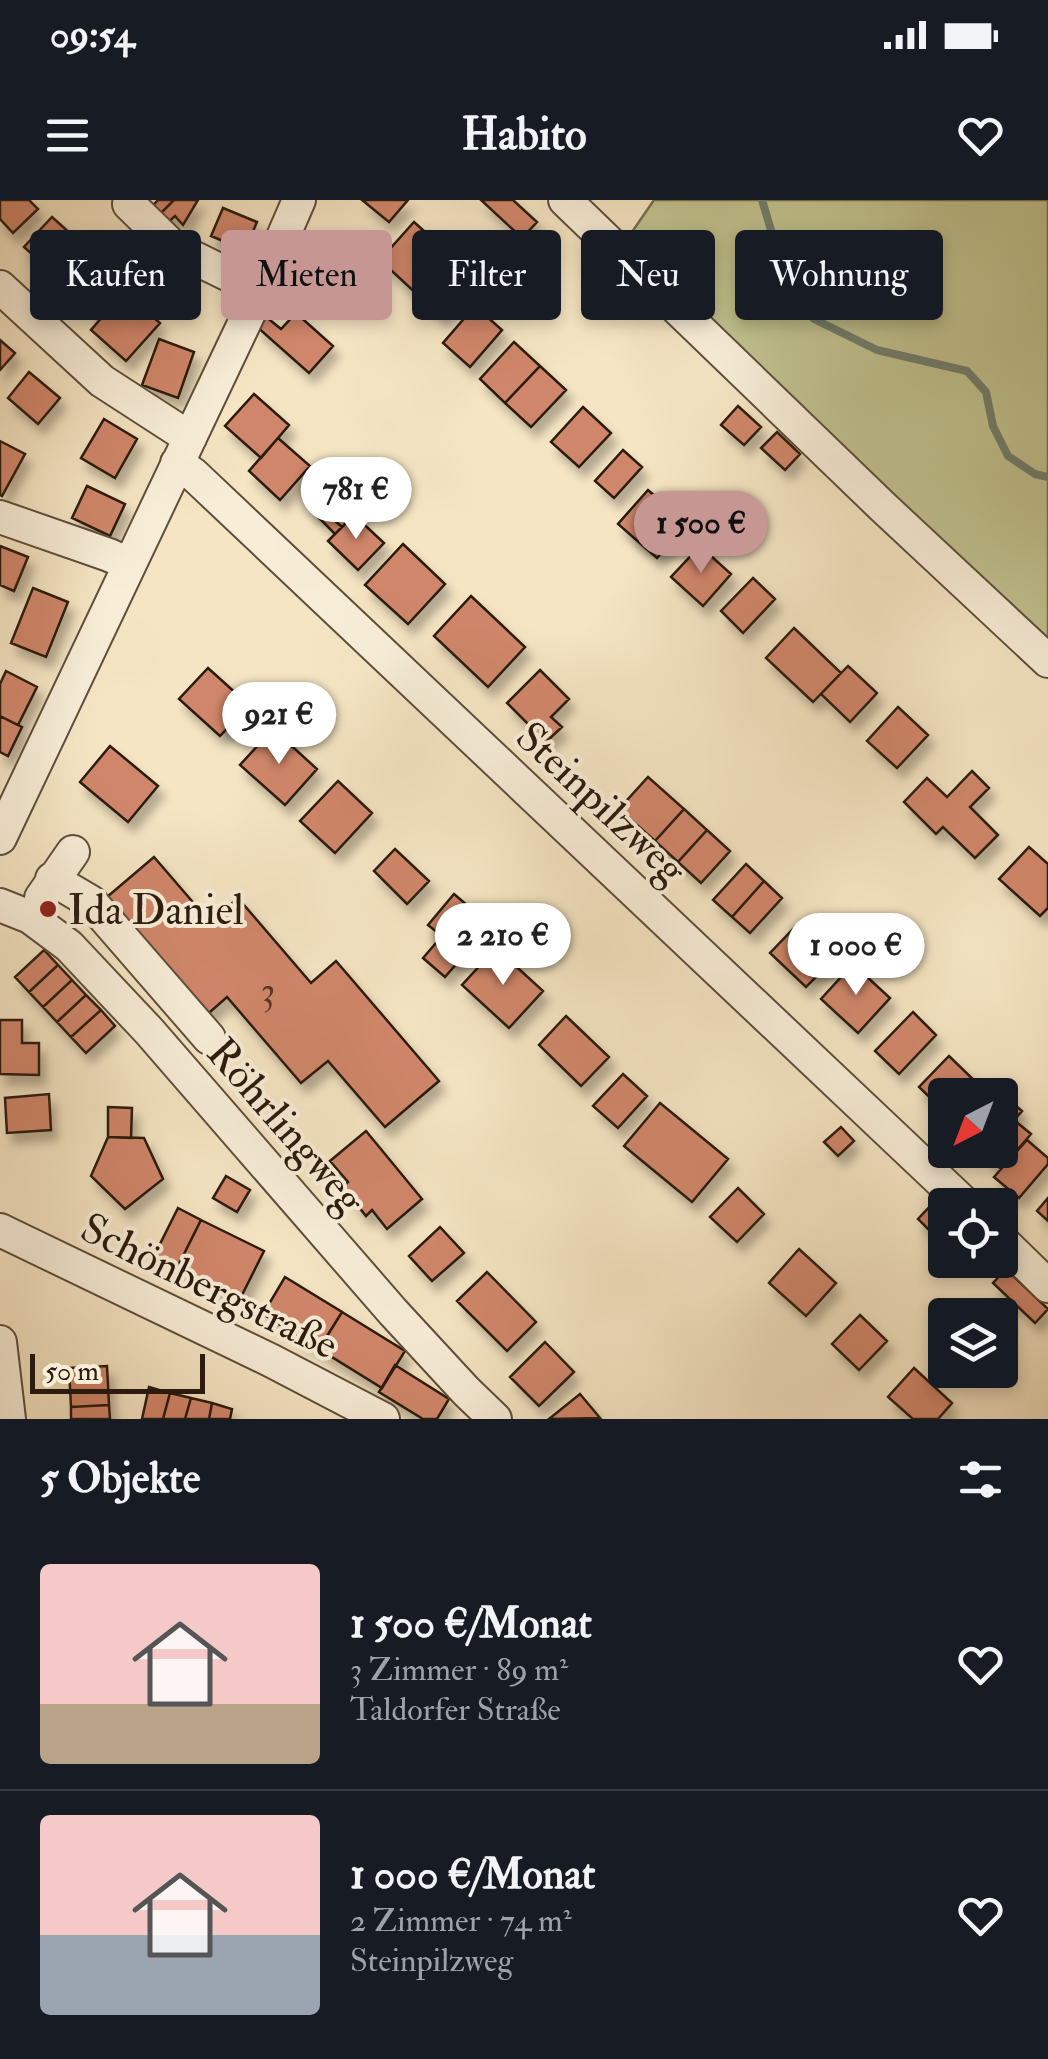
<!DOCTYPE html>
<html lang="de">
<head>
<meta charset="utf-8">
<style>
  :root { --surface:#171b24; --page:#20242c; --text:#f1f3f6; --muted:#9ea1a6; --line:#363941; --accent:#c59692 }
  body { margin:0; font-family:"IM FELL Double Pica",serif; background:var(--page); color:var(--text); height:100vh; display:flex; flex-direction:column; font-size:38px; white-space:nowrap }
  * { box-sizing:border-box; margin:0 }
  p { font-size:32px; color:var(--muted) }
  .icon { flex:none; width:55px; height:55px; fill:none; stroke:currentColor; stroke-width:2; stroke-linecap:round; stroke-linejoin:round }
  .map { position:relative; height:1219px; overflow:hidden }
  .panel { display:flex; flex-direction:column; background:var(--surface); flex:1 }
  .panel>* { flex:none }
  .top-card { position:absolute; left:30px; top:30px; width:990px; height:90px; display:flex; gap:20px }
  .needle { width:65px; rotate:222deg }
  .buttons { position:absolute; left:928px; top:878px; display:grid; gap:20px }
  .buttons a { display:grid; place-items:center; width:90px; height:90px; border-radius:10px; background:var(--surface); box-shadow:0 5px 15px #0003; font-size:50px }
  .scale { position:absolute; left:30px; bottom:25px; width:175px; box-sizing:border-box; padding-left:10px; border:5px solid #2c1b0e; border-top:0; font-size:28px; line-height:35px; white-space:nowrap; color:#2c1b0e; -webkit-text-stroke:8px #f8eed8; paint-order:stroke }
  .price { position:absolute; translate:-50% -85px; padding:0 22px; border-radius:35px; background:#fff; color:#222; font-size:32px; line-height:65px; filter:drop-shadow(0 2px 5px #0008) }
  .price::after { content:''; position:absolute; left:50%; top:60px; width:30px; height:22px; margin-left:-15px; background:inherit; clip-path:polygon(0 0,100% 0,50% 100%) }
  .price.selected { background:var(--accent); color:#111 }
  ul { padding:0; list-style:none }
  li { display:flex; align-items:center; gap:30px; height:250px; padding:0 40px }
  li+li { border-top:2px solid var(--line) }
  li span { display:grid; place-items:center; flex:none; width:280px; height:200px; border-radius:10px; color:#555 }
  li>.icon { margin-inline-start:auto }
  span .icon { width:120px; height:120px; fill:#fffc; stroke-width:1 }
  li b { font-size:42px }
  h2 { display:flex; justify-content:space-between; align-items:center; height:120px; padding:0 40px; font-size:42px }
  .pill { padding:0 35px; border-radius:10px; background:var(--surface); box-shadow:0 5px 15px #0003; font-size:35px; line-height:90px }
  .pill.selected { background:var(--accent); color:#111 }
  .status { display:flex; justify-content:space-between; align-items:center; height:70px; padding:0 50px; background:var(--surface); direction:ltr }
  .status svg { height:28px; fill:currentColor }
  header { display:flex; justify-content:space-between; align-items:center; height:130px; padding:0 40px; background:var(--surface); font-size:45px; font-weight:700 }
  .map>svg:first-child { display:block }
</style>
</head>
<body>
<div class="status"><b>09:54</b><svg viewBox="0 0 49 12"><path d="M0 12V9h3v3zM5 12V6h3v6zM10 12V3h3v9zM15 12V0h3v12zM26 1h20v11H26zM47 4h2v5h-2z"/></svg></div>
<header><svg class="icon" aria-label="menu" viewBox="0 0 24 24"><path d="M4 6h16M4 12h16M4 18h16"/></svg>Habito<svg class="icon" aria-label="heart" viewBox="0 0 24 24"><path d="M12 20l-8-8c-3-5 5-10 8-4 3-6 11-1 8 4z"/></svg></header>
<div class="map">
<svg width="1048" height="1219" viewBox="0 0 1048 1219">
  <defs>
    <filter id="shadow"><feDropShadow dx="6" dy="10" stdDeviation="5" flood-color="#0004"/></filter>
  </defs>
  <rect width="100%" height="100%" fill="#f5e5c3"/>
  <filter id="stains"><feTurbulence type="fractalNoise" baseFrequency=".002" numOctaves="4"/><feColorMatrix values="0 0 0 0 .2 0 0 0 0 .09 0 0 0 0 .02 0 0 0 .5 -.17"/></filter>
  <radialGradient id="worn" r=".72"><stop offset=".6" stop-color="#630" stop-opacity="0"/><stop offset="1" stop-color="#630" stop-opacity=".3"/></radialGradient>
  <path fill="#c1c390" stroke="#766f4f" stroke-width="2.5" d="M654,0H1048V439L623,45Z"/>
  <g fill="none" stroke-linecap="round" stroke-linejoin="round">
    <path stroke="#707e6d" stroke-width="8" d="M762,0L789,90L814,119L877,150L967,171L986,192L993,226L1008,256L1035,274L1048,277"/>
  </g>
  <path fill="#d0866a" stroke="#2c1b0e" stroke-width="2.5" filter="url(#shadow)" d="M0,0H29L38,9L13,33L0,19Z
    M158,0H174L157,17L149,10Z
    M174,0H198L183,25L175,16L165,25L157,17Z
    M362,0H408L389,22Z
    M481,0H513L537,22L522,38Z
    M223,8L257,22L245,50L211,36Z
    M52,17L81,43L53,73L24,47Z
    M414,22L456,60L421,98L380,60Z
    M99,46L116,63L84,94L67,78Z
    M456,60L476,79L442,117L421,98Z
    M113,65L130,82L97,115L80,98Z
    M124,92L160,123L126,161L91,130Z
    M475,106L502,130L470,167L443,143Z
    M296,113L333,146L309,173L256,126L265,116L281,129Z
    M159,139L194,152L178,198L142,185Z
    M0,140L15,153L0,170Z
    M514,142L540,166L505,203L480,179Z
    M540,166L566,190L531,227L505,203Z
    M29,172L60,198L38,224L8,198Z
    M254,194L289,225L261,258L225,226Z
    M738,206L761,227L744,245L721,225Z
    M583,207L611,233L579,267L551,242Z
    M104,219L137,239L115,278L81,258Z
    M777,232L800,254L785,270L761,248Z
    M278,238L310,266L280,300L249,271Z
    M0,241L25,254L2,296L0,295Z
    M623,250L642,267L614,298L595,281Z
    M87,286L125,304L110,336L72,318Z
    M327,290L344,293L345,303L334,320L342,327L335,334L311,310Z
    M648,290L687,324L657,358L618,324Z
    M354,315L384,343L358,370L328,341Z
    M403,344L445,384L408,424L365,385Z
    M0,346L28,357L14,391L0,385Z
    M700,346L731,374L703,406L671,377Z
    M753,378L775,399L743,433L721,411Z
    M33,388L68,402L46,457L11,443Z
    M471,396L525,447L488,487L434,436Z
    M794,428L841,473L813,502L766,458Z
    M848,466L877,493L850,522L821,494Z
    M208,468L249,505L220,536L179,499Z
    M540,470L569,499L551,517L562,527L546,542L507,503Z
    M6,471L37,487L18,525L0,516V484Z
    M898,507L928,535L897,568L867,541Z
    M0,516L22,527L8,556L0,552Z
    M273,529L317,569L285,605L240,565Z
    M110,546L158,586L128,622L80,582Z
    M972,571L989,588L970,607L998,635L975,658L943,627L936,634L904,602L927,578L947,597Z
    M648,577L684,609L655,641L619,609Z
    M338,581L372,613L335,653L300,621Z
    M684,609L707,630L678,662L655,641Z
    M707,630L730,651L701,683L678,662Z
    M1029,647L1048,664V708L1040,716L999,679Z
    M395,649L429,681L407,704L374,671Z
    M154,657L210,722L238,698L311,783L336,761L439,881L385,927L328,861L301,883L227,797L201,820L100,703Z
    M746,664L764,681L732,717L713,700Z
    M764,681L782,698L750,733L732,717Z
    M454,694L490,725L445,777L423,758L442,736L428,725Z
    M795,727L831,762L806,787L770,753Z
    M496,748L543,791L509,828L462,785Z
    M44,750L58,765L29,792L15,777Z
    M853,764L890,798L858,833L821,799Z
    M58,765L72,780L43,807L29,792Z
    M72,780L86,795L57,822L43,807Z
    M86,795L101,810L71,837L57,822Z
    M101,810L115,826L86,853L71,837Z
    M913,812L936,835L899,874L875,851Z
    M566,816L609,857L581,886L539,845Z
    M0,820H22V843H39V875L0,874Z
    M949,856L982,888L975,895H945V912L919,887Z
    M623,874L647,896L618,928L593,906Z
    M1000,892L1022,911L1000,936V895H998Z
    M49,894L51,930L7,933L5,898Z
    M660,903L728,959L692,1002L624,946Z
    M108,907L132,908L131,938L108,937Z
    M1014,920L1031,934L1001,969L985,954L988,950H1000V936Z
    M841,927L854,941L838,956L824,942Z
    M366,931L422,999L387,1029L372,1010L366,1016L343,987L348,982L330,961Z
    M108,937L144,938L163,979L125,1009L91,976Z
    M1027,940L1048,958V964L1019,998L994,977Z
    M226,976L250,990L237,1012L213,998Z
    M738,988L764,1014L737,1042L710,1017Z
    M1048,998V1021L1037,1011Z
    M933,1003L945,1015V1030L937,1038L918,1019Z
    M178,1008L201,1020L177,1068L154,1056Z
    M201,1020L264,1051L240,1099L177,1068Z
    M440,1027L464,1053L432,1081L409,1056Z
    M799,1049L836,1083L806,1116L769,1083Z
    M1006,1069L1048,1109L1035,1123L993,1083Z
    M487,1072L536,1122L507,1151L457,1101Z
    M285,1077L342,1112L319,1149L263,1114Z
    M342,1112L405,1151L382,1188L319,1149Z
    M860,1115L887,1141L859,1170L832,1144Z
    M545,1142L574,1172L539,1206L510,1177Z
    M395,1165L449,1199L437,1219H423L379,1192Z
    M107,1166L109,1205L71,1207L69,1168Z
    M914,1168L952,1203L938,1219H913L888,1197Z
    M149,1187L170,1193L163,1219H142Z
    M170,1193L191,1198L185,1219H163Z
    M580,1194L600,1218L549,1219Z
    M191,1198L212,1203L209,1219H185Z
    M212,1203L232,1209L230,1219H209Z
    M109,1205L110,1219H71V1207Z"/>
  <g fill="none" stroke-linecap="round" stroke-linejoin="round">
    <defs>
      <path id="minor" d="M565,0L882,306L1048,461
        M129,4L174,48L260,90
        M0,87L102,181L190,238
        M177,263L193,274L966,1005
        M0,317L109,355L129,364
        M0,638L260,90L299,0
        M52,679L91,702L209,838
        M41,698L73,652
        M0,705L30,717L69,746L149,831L393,1112L466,1191L495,1219
        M0,1030L272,1161L383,1219
        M1000,1039L1048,1086
        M0,1142L9,1219"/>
    </defs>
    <use href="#minor" stroke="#5e4e3b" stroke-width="36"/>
    <use href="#minor" stroke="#f8eed8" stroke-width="32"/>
  </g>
  <circle fill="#8f2418" stroke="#f8eed8" stroke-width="4" cx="48" cy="709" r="10"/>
  <g text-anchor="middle" stroke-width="8" stroke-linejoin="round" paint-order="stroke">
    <g font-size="38" fill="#553625">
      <text x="268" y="803">3</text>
    </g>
    <g font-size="42" fill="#2c1b0e" stroke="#f8eed8">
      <text transform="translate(602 602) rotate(43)" y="15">Steinpilzweg</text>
      <text transform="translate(287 925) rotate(49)" y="15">Röhrlingweg</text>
      <text transform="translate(210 1085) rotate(26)" y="15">Schönbergstraße</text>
    </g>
    <g font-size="42" fill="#2c1b0e" stroke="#f8eed8" text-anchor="start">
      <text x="68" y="724">Ida Daniel</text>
    </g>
  </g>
  <rect width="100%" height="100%" filter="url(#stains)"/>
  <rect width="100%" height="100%" fill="url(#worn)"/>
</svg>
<div class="buttons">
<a><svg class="needle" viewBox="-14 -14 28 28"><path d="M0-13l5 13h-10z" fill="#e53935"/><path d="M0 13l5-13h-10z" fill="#9ea1a6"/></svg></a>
<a><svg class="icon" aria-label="locate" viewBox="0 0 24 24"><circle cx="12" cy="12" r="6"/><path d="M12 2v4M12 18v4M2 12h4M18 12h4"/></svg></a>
<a><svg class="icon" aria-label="layers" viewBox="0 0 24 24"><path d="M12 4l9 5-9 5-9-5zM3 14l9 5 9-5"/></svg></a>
</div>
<div class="scale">50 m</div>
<b class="price" style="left:356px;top:342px">781 €</b>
<b class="price selected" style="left:701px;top:376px">1 500 €</b>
<b class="price" style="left:279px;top:567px">921 €</b>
<b class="price" style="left:503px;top:788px">2 210 €</b>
<b class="price" style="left:856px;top:798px">1 000 €</b>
<div class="top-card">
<a class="pill">Kaufen</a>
<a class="pill selected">Mieten</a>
<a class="pill">Filter</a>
<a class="pill">Neu</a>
<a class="pill">Wohnung</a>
</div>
</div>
<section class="panel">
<h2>5 Objekte<svg class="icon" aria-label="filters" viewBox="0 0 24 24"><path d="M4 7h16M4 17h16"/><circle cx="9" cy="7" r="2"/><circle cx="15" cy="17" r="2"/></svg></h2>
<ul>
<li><span style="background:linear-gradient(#f6c9c9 70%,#b9a48a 0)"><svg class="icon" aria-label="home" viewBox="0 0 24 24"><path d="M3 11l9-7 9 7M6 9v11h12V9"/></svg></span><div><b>1 500 €/Monat</b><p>3 Zimmer · 89 m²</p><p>Taldorfer Straße</p></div><svg class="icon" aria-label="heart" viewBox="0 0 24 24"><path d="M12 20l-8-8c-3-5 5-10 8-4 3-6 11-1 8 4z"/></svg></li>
<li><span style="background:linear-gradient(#f6c9c9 60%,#9aa5b1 0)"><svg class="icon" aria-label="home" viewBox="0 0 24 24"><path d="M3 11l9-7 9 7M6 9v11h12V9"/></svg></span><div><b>1 000 €/Monat</b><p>2 Zimmer · 74 m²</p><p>Steinpilzweg</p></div><svg class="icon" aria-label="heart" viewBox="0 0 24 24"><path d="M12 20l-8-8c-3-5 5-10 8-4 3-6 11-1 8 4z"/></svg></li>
</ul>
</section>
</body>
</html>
